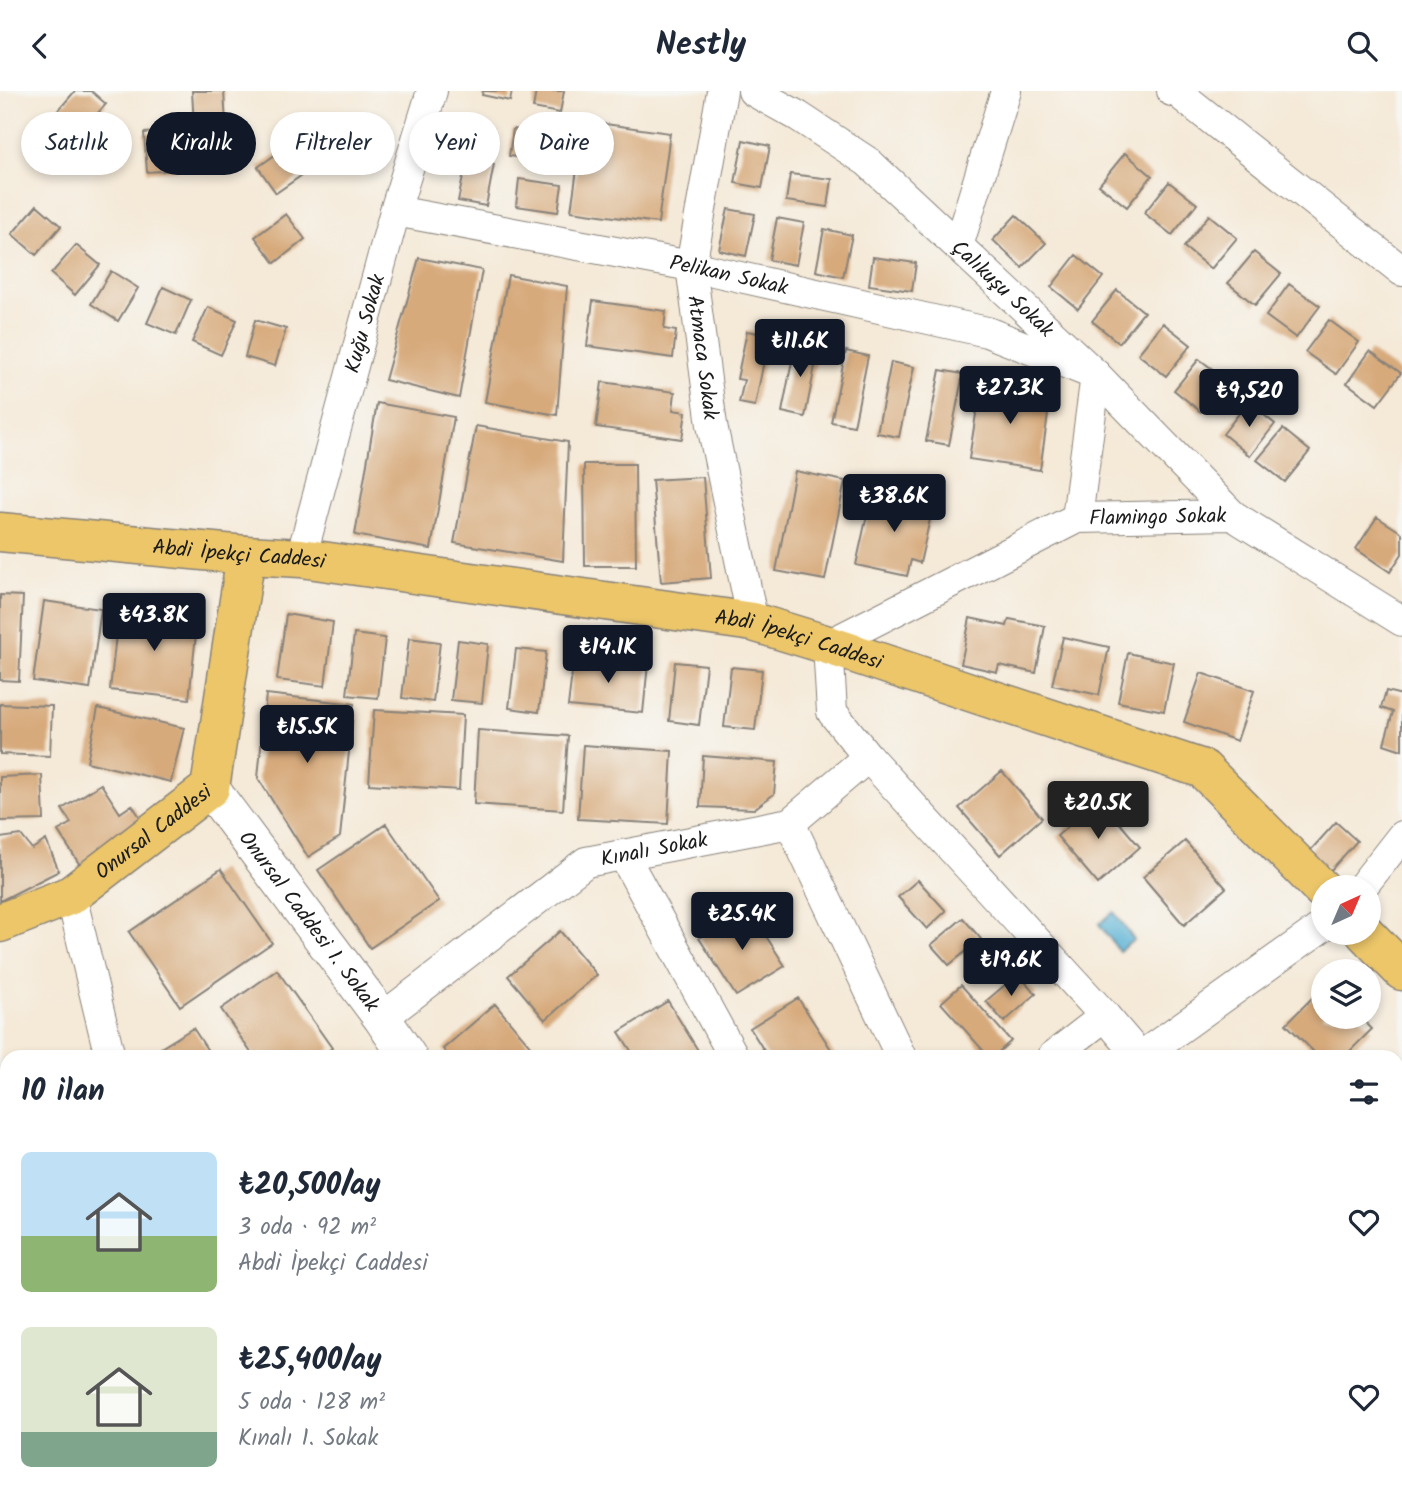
<!DOCTYPE html>
<html lang="tr">
<head>
<meta charset="utf-8">
<style>
  :root { --surface:#fff; --page:#f6f6f7; --text:#1f2937; --muted:#747a83; --accent:#111827 }
  body { margin:0; font-family:Kalam,sans-serif; background:var(--page); color:var(--text); height:100vh; display:flex; flex-direction:column; font-size:26px; white-space:nowrap }
  * { box-sizing:border-box; margin:0 }
  p { font-size:23px; color:var(--muted) }
  .icon { flex:none; width:38px; height:38px; fill:none; stroke:currentColor; stroke-width:2; stroke-linecap:round; stroke-linejoin:round }
  .map { position:relative; flex:1; overflow:hidden }
  .details { position:absolute; left:0px; top:959px; width:1404px; height:448px; display:flex; flex-direction:column; background:var(--surface); border-radius:21px 21px 0 0; box-shadow:0 4px 10px #0003 }
  .details>* { flex:none }
  .banner { position:absolute; left:21px; top:21px; width:700px; height:63px; display:flex; gap:14px }
  .needle { width:46px; rotate:44deg }
  .fabs { position:absolute; left:1311px; top:784px; display:grid; gap:14px }
  .fabs a { display:grid; place-items:center; width:70px; height:70px; border-radius:50%; background:var(--surface); box-shadow:0 4px 10px #0003; font-size:35px }
  .price { position:absolute; translate:-50% -60px; padding:0 16px; border-radius:7px; background:var(--accent); color:#fff; font-size:23px; line-height:46px; filter:drop-shadow(0 2px 4px #0008) }
  .price::after { content:''; position:absolute; left:50%; top:42px; width:21px; height:16px; margin-left:-10px; background:inherit; clip-path:polygon(0 0,100% 0,50% 100%) }
  .price.current { background:#222; color:#fff }
  ul { padding:0; list-style:none }
  li { display:flex; align-items:center; gap:21px; height:175px; padding:0 21px }
  li span { display:grid; place-items:center; flex:none; width:196px; height:140px; border-radius:10px; color:#555 }
  li>.icon { margin-inline-start:auto }
  span .icon { width:84px; height:84px; fill:#fffc; stroke-width:1 }
  li b { font-size:30px }
  h2 { display:flex; justify-content:space-between; align-items:center; height:84px; padding:0 21px; font-size:30px }
  .pill { padding:0 24px; border-radius:32px; background:var(--surface); box-shadow:0 4px 10px #0003; font-size:24px; line-height:63px }
  .pill.current { background:var(--accent); color:#fff }
  header { display:flex; justify-content:space-between; align-items:center; height:91px; padding:0 21px; background:var(--surface); font-size:32px; font-weight:600 }
  .map>svg:first-child { display:block }
</style>
</head>
<body>
<header><svg class="icon" aria-label="back" viewBox="0 0 24 24"><path d="M15 5l-7 7 7 7"/></svg>Nestly<svg class="icon" aria-label="search" viewBox="0 0 24 24"><circle cx="10" cy="10" r="6"/><path d="M15 15l6 6"/></svg></header>
<div class="map">
<svg width="1402" height="1407" viewBox="0 0 1402 1407">
  <rect width="100%" height="100%" fill="#f6f6f2"/>
  <filter id="ink" filterUnits="userSpaceOnUse"><feTurbulence type="fractalNoise" baseFrequency=".0143" numOctaves="2"/><feDisplacementMap in="SourceGraphic" scale="14" xChannelSelector="R" yChannelSelector="G"/><feConvolveMatrix kernelMatrix="1 2 1 2 8 2 1 2 1" color-interpolation-filters="sRGB"/></filter>
  <filter id="wash" filterUnits="userSpaceOnUse"><feTurbulence type="fractalNoise" baseFrequency=".00686" numOctaves="4" result="noise"/><feDisplacementMap in="SourceGraphic" scale="28" xChannelSelector="R" yChannelSelector="G"/><feGaussianBlur stdDeviation="1.57" result="paint"/><feColorMatrix in="noise" values="0 0 0 0 0 0 0 0 0 0 0 0 0 0 0 0 0 1.4 0 .05"/><feComposite in="paint" operator="in"/></filter>
  <g filter="url(#wash)">
    <rect width="100%" height="100%" fill="#f5e9d7"/>
    <path fill="#f7d0ca" d="M0,1095L7,1112V1282L0,1285Z"/>
    <path fill="#56b0d4" stroke="#396678" stroke-width="2" d="M1114,821L1134,849L1119,860L1099,833Z"/>
    <g id="blocks">
      <path fill="#d7aa7c" d="M75,0H91L106,13L80,42L56,22Z
        M192,0H224L226,33L194,35Z
        M483,0H512L510,10L482,4Z
        M536,0H564L560,22L533,17Z
        M584,30L670,42L658,132L571,120Z
        M513,38L556,44L552,71L509,65Z
        M176,40L178,79L147,81L144,42Z
        M743,49L770,55L762,97L735,92Z
        M289,54L308,80L276,102L258,76Z
        M1125,62L1152,85L1127,116L1099,94Z
        M467,67L494,73L486,115L458,110Z
        M790,83L832,88L828,116L786,110Z
        M519,88L562,94L558,121L516,115Z
        M1169,91L1197,113L1172,144L1144,122Z
        M37,114L61,135L36,164L12,143Z
        M728,118L755,123L746,165L719,159Z
        M286,123L305,148L275,172L255,146Z
        M1016,124L1046,152L1022,177L993,149Z
        M1209,124L1237,147L1211,178L1184,156Z
        M777,127L804,132L796,174L769,169Z
        M824,138L852,144L843,186L816,180Z
        M76,154L100,174L75,204L51,183Z
        M1254,161L1281,183L1255,214L1228,192Z
        M1076,164L1103,186L1078,218L1051,196Z
        M873,166L916,172L912,200L869,194Z
        M419,167L482,179L459,307L385,289Z
        M111,180L138,197L118,230L91,213Z
        M508,184L567,195L557,324L485,311Z
        M1289,193L1320,215L1296,247L1266,225Z
        M163,196L191,209L176,244L147,232Z
        M1117,199L1144,221L1119,252L1092,230Z
        M593,210L666,220L664,238L676,240L673,267L587,255Z
        M208,216L237,229L221,264L192,251Z
        M255,229L286,238L275,275L245,266Z
        M1329,229L1359,251L1336,283L1305,261Z
        M1163,232L1191,254L1166,285L1138,263Z
        M747,240L769,244L755,315L739,312L744,289L737,288Z
        M796,250L819,255L805,326L782,321Z
        M846,260L868,265L854,335L831,331Z
        M1370,260L1401,282L1377,314L1347,292Z
        M1199,268L1227,289L1201,321L1174,299Z
        M891,271L914,276L899,346L877,342Z
        M940,279L963,283L949,354L926,350Z
        M602,291L675,301L673,319L686,321L682,348L596,336Z
        M981,291L1051,302L1040,379L969,368Z
        M1248,311L1275,333L1250,365L1223,343Z
        M377,312L454,326L431,458L355,444Z
        M476,335L568,351L563,470L454,452Z
        M1283,338L1310,360L1285,391L1257,369Z
        M584,373H635L636,475H585Z
        M795,380L845,390L825,489L776,480Z
        M703,386L711,487L661,491L652,389Z
        M872,401L933,415L920,472L911,469L907,485L856,474Z
        M1377,426L1402,442V463L1390,481L1356,458Z
        M0,504L23,505L19,590L0,589Z
        M44,510L101,518L90,598L33,590Z
        M119,516L198,525L189,608L110,599Z
        M286,523L333,531L325,595L277,589Z
        M970,527L1007,535L1009,528L1045,535L1036,582L999,574L997,581L961,573Z
        M354,543L385,547L378,607L347,604Z
        M1063,546L1109,556L1099,604L1052,594Z
        M409,547L440,551L433,611L402,607Z
        M458,549L488,553L482,612L451,609Z
        M516,558L546,561L539,621L509,617Z
        M1128,562L1174,572L1164,620L1118,611Z
        M574,565L648,573L643,622L568,615Z
        M675,571L706,574L699,634L669,630Z
        M731,576L762,579L755,639L724,636Z
        M1201,582L1254,600L1237,650L1184,631Z
        M1386,600L1402,604V659L1384,653L1393,621L1381,617Z
        M266,603L354,613L340,746L308,766L258,687Z
        M0,613L52,615L50,665L0,663Z
        M98,617L184,637L171,691L87,671Z
        M374,619L463,624L459,699L369,693Z
        M478,639L568,645L563,719L474,713Z
        M583,654L672,660L668,733L578,728Z
        M703,665L777,671L774,703L754,718L700,716Z
        M1002,680L1042,727L1000,764L959,717Z
        M42,684L44,729L0,730V686Z
        M101,693L120,722L132,714L144,732L80,774L58,740L71,732L62,718Z
        M1099,708L1140,756L1098,793L1057,745Z
        M1336,731L1357,750L1330,780L1309,761Z
        M386,733L439,810L370,857L318,779Z
        M21,744L32,758L46,749L59,780L0,810V747Z
        M1185,750L1226,797L1184,834L1143,786Z
        M221,778L272,852L180,915L129,841Z
        M918,789L946,820L927,838L898,806Z
        M748,817L785,875L736,905L699,847Z
        M963,827L981,848L949,874L931,854Z
        M560,840L597,884L545,929L508,885Z
        M277,879L332,957L320,966H254L221,918Z
        M1018,883L1036,903L1004,931L986,910Z
        M961,894L1011,950L993,966H989L941,912Z
        M1323,896V926H1360L1372,938L1344,966H1319L1286,933Z
        M798,907L836,966H768L750,937Z
        M668,910L702,966H635L619,941Z
        M495,913L532,957L521,966H449L443,958Z
        M193,937L212,966H154L153,962Z
        M1400,997L1402,999V1041L1396,1046V1000Z
        M1396,1125L1402,1130V1165L1396,1171Z
        M257,1400H342L330,1407H261Z
        M577,1400H645L650,1407H581Z
        M725,1400H795L784,1407H730Z
        M870,1400H939L943,1407H875Z"/>
    </g>
  </g>
  <g filter="url(#ink)">
    <use href="#blocks" fill-opacity="0" stroke="#88827a" stroke-width="2"/>
    <g fill="none" stroke-linecap="round" stroke-linejoin="round">
      <defs>
        <g id="minor">
          <path id="s1" d="M722,0L691,175L712,334L753,531"/>
          <path id="s2" d="M753,0L798,25L868,71L1096,284L1232,424"/>
          <path d="M1172,0L1177,1L1402,180"/>
          <path id="s3" d="M395,120L691,175L987,241L1096,284"/>
          <path d="M958,155L1006,0"/>
          <path d="M1077,427L1096,284"/>
          <path id="s4" d="M301,467L395,120L432,0"/>
          <path d="M790,732L901,966"/>
          <path d="M624,765L734,966"/>
          <path d="M1362,796L1402,745"/>
          <path d="M71,804L110,966"/>
          <path id="s5" d="M1323,835L1140,966L1105,925L868,666L832,621L828,554L1077,427L1232,424L1402,530"/>
          <path id="s6" d="M382,927L586,771L790,732L868,666"/>
          <path d="M1052,966L1105,925"/>
          <path d="M1396,1286L1402,1292"/>
          <path d="M0,1319L7,1316"/>
          <path d="M220,1400L223,1407"/>
          <path d="M993,1400L998,1407"/>
          <path d="M415,1407L427,1400"/>
        </g>
        <g id="tertiary">
          <path id="s7" d="M210,697L382,927L408,966"/>
          <path d="M689,1400L693,1407"/>
        </g>
        <g id="primary">
          <path id="s8" d="M0,441L246,464L301,467L753,531L828,554L1203,678L1323,799"/>
          <path id="s9" d="M0,832L71,804L210,697L246,464"/>
          <path d="M1365,842L1402,880"/>
        </g>
      </defs>
      <use href="#minor" stroke="#88827a" stroke-width="32"/>
      <use href="#tertiary" stroke="#88827a" stroke-width="39"/>
      <use href="#primary" stroke="#88827a" stroke-width="41"/>
      <use href="#minor" stroke="#fff" stroke-width="30"/>
      <use href="#tertiary" stroke="#fff" stroke-width="37"/>
      <use href="#primary" stroke="#ecc669" stroke-width="38"/>
    </g>
  </g>
  <g text-anchor="middle" stroke-width="7" stroke-linejoin="round" paint-order="stroke">
    <g font-size="21" fill="#1c1c1c" stroke="#f6f6f2">
      <text dy="7" stroke="none"><textPath href="#s3" startOffset="340">Pelikan Sokak</textPath></text>
      <text dy="7" stroke="none"><textPath href="#s2" startOffset="320">Çalıkuşu Sokak</textPath></text>
      <text dy="7" stroke="none"><textPath href="#s4" startOffset="243">Kuğu Sokak</textPath></text>
      <text dy="7" stroke="none"><textPath href="#s1" startOffset="270">Atmaca Sokak</textPath></text>
      <text dy="7" stroke="none"><textPath href="#s5" startOffset="1115">Flamingo Sokak</textPath></text>
      <text dy="7" stroke="none"><textPath href="#s8" startOffset="240">Abdi İpekçi Caddesi</textPath></text>
      <text dy="7" stroke="none"><textPath href="#s8" startOffset="807">Abdi İpekçi Caddesi</textPath></text>
      <text dy="7" stroke="none"><textPath href="#s9" startOffset="180">Onursal Caddesi</textPath></text>
      <text dy="7" stroke="none"><textPath href="#s6" startOffset="326">Kınalı Sokak</textPath></text>
      <text dy="7" stroke="none"><textPath href="#s7" startOffset="166">Onursal Caddesi 1. Sokak</textPath></text>
    </g>
  </g>
</svg>
<div class="fabs">
<a><svg class="needle" viewBox="-14 -14 28 28"><path d="M0-13l5 13h-10z" fill="#e53935"/><path d="M0 13l5-13h-10z" fill="#747a83"/></svg></a>
<a><svg class="icon" aria-label="layers" viewBox="0 0 24 24"><path d="M12 4l9 5-9 5-9-5zM3 14l9 5 9-5"/></svg></a>
</div>
<b class="price" style="left:800px;top:288px">₺11.6K</b>
<b class="price" style="left:1010px;top:335px">₺27.3K</b>
<b class="price" style="left:1249px;top:338px">₺9,520</b>
<b class="price" style="left:894px;top:443px">₺38.6K</b>
<b class="price" style="left:154px;top:562px">₺43.8K</b>
<b class="price" style="left:608px;top:594px">₺14.1K</b>
<b class="price" style="left:307px;top:674px">₺15.5K</b>
<b class="price current" style="left:1098px;top:750px">₺20.5K</b>
<b class="price" style="left:742px;top:861px">₺25.4K</b>
<b class="price" style="left:1011px;top:907px">₺19.6K</b>
<div class="banner">
<a class="pill">Satılık</a>
<a class="pill current">Kiralık</a>
<a class="pill">Filtreler</a>
<a class="pill">Yeni</a>
<a class="pill">Daire</a>
</div>
<section class="details">
<h2>10 ilan<svg class="icon" aria-label="filters" viewBox="0 0 24 24"><path d="M4 7h16M4 17h16"/><circle cx="9" cy="7" r="2"/><circle cx="15" cy="17" r="2"/></svg></h2>
<ul>
<li><span style="background:linear-gradient(#bfe0f5 60%,#8fb573 0)"><svg class="icon" aria-label="home" viewBox="0 0 24 24"><path d="M3 11l9-7 9 7M6 9v11h12V9"/></svg></span><div><b>₺20,500/ay</b><p>3 oda · 92 m²</p><p>Abdi İpekçi Caddesi</p></div><svg class="icon" aria-label="heart" viewBox="0 0 24 24"><path d="M12 20l-8-8c-3-5 5-10 8-4 3-6 11-1 8 4z"/></svg></li>
<li><span style="background:linear-gradient(#dfe7d0 75%,#7fa58c 0)"><svg class="icon" aria-label="home" viewBox="0 0 24 24"><path d="M3 11l9-7 9 7M6 9v11h12V9"/></svg></span><div><b>₺25,400/ay</b><p>5 oda · 128 m²</p><p>Kınalı 1. Sokak</p></div><svg class="icon" aria-label="heart" viewBox="0 0 24 24"><path d="M12 20l-8-8c-3-5 5-10 8-4 3-6 11-1 8 4z"/></svg></li>
</ul>
</section>
</div>
</body>
</html>
